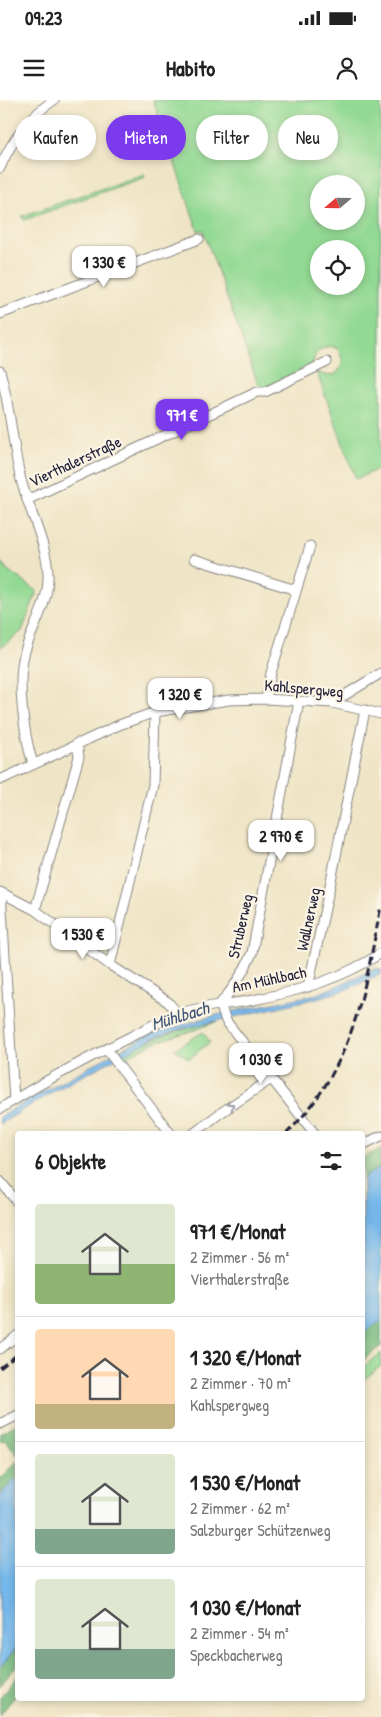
<!DOCTYPE html>
<html lang="de">
<head>
<meta charset="utf-8">
<style>
  :root { --surface:#fff; --page:#f2f2f2; --text:#222; --muted:#767676; --line:#e0e0e0; --accent:#7c3aed }
  body { margin:0; font-family:"Patrick Hand",sans-serif; background:var(--page); color:var(--text); height:100vh; display:flex; flex-direction:column; font-size:19px; white-space:nowrap }
  * { box-sizing:border-box; margin:0 }
  p { font-size:16px; color:var(--muted) }
  .icon { flex:none; width:28px; height:28px; fill:none; stroke:currentColor; stroke-width:2; stroke-linecap:round; stroke-linejoin:round }
  .map { position:relative; flex:1; overflow:hidden }
  .sheet { position:absolute; left:15px; top:1031px; width:350px; height:570px; display:flex; flex-direction:column; background:var(--surface); border-radius:5px; box-shadow:0 2px 8px #0003 }
  .sheet>* { flex:none }
  .guide { position:absolute; left:15px; top:15px; width:351px; height:45px; display:flex; gap:10px }
  .needle { width:32px; rotate:250deg }
  .fabs { position:absolute; left:310px; top:75px; display:grid; gap:10px }
  .fabs a { display:grid; place-items:center; width:55px; height:55px; border-radius:50%; background:var(--surface); box-shadow:0 2px 8px #0003; font-size:25px }
  .price { position:absolute; translate:-50% -42px; padding:0 11px; border-radius:10px; background:#fff; color:#222; font-size:16px; line-height:32px; filter:drop-shadow(0 1px 2px #0008) }
  .price::after { content:''; position:absolute; left:50%; top:30px; width:15px; height:11px; margin-left:-8px; background:inherit; clip-path:polygon(0 0,100% 0,50% 100%) }
  .price.current { background:var(--accent); color:#fff }
  ul { padding:0; list-style:none }
  li { display:flex; align-items:center; gap:15px; height:125px; padding:0 20px }
  li+li { border-top:1px solid var(--line) }
  li span { display:grid; place-items:center; flex:none; width:140px; height:100px; border-radius:5px; color:#555 }
  li>.icon { margin-inline-start:auto }
  span .icon { width:60px; height:60px; fill:#fffc; stroke-width:1 }
  li b { font-size:21px }
  h2 { display:flex; justify-content:space-between; align-items:center; height:60px; padding:0 20px; font-size:21px }
  .pill { padding:0 18px; border-radius:22px; background:var(--surface); box-shadow:0 2px 8px #0003; font-size:18px; line-height:45px }
  .pill.current { background:var(--accent); color:#fff }
  .status { display:flex; justify-content:space-between; align-items:center; height:35px; padding:0 25px; background:var(--surface); direction:ltr }
  .status svg { height:14px; fill:currentColor }
  header { display:flex; justify-content:space-between; align-items:center; height:65px; padding:0 20px; background:var(--surface); font-size:22px; font-weight:800 }
  .map>svg:first-child { display:block }
</style>
</head>
<body>
<div class="status"><b>09:23</b><svg viewBox="0 0 49 12"><path d="M0 12V9h3v3zM5 12V6h3v6zM10 12V3h3v9zM15 12V0h3v12zM26 1h20v11H26zM47 4h2v5h-2z"/></svg></div>
<header><svg class="icon" aria-label="menu" viewBox="0 0 24 24"><path d="M4 6h16M4 12h16M4 18h16"/></svg>Habito<svg class="icon" aria-label="person" viewBox="0 0 24 24"><circle cx="12" cy="8" r="4"/><path d="M4 21q1-7 8-7t8 7"/></svg></header>
<div class="map">
<svg width="381" height="1617" viewBox="0 0 381 1617">
  <rect width="100%" height="100%" fill="#fcf5e5"/>
  <filter id="ink" filterUnits="userSpaceOnUse"><feTurbulence type="fractalNoise" baseFrequency=".02" numOctaves="2"/><feDisplacementMap in="SourceGraphic" scale="10" xChannelSelector="R" yChannelSelector="G"/><feConvolveMatrix kernelMatrix="1 2 1 2 8 2 1 2 1" color-interpolation-filters="sRGB"/></filter>
  <filter id="wash" filterUnits="userSpaceOnUse"><feTurbulence type="fractalNoise" baseFrequency=".0096" numOctaves="4" result="noise"/><feDisplacementMap in="SourceGraphic" scale="20" xChannelSelector="R" yChannelSelector="G"/><feGaussianBlur stdDeviation="1.12" result="paint"/><feColorMatrix in="noise" values="0 0 0 0 0 0 0 0 0 0 0 0 0 0 0 0 0 1.4 0 .05"/><feComposite in="paint" operator="in"/></filter>
  <g filter="url(#wash)">
    <rect width="100%" height="100%" fill="#efe5c6"/>
    <path fill="#92d993" stroke="#5a7e67" fill-rule="evenodd" d="M153,0H381V368L356,379L316,271C348,291 350,237 323,248C316,251 314,257 313,264L265,288L258,284L203,130L198,131ZM319,84H356V121H319ZM319,149H356V186H319Z
      M144,74L145,77L24,120L22,116Z
      M0,461L9,471L37,491L22,531L0,548Z
      M218,921L198,929L156,942L118,961L116,957C152,938 178,930 218,921Z
      M203,932L210,942L189,959L175,949Z
      M381,1253V1266L363,1280V1267Z"/>
    <path fill="#75b97d" stroke="#4c6e5c" d="M381,1048V1067L363,1078V1058Z
      M381,1221V1246L363,1260L362,1233Z
      M17,1324V1355L6,1340L0,1341V1333Z
      M17,1361V1378L0,1395V1378Z
      M17,1547V1565L0,1586V1567Z
      M17,1577V1594L0,1615V1597Z"/>
    <path fill="#74b7ea" stroke="#4b6c92" d="M375,869H381V874L342,891L313,899L177,930L154,938L56,990L0,1024V1017L4,1014L114,953L151,934L216,915L318,894Z
      M381,1067V1221L363,1233V1078Z
      M17,1378V1547L0,1567V1395Z"/>
  </g>
  <g filter="url(#ink)">
    <g fill="none" stroke-linecap="round" stroke-linejoin="round">
      <defs>
        <path id="street" d="M0,68C11,41 30,16 54,0
          M0,214L199,139
          M0,271C10,305 12,341 20,376C27,406 48,446 48,475C49,502 33,526 25,551C16,580 24,635 33,664
          M27,400L257,292H265L327,262
          M194,459L296,490
          M266,599L271,573L310,446
          M299,601L252,853C244,872 234,888 220,904L226,921L315,1034
          M332,603L381,573
          M0,680L119,625L155,612L229,600L266,599L332,603L381,614
          M0,792L35,810L110,865L168,902L178,914
          M1,793L14,1000
          M35,810L79,657L77,643
          M110,865L153,685L155,612
          M308,887L331,781L365,610
          M106,949L171,1034
          M0,1009C41,982 86,959 130,937C146,929 162,919 178,914C203,905 228,905 253,900C299,891 342,879 381,853
          M193,1034L219,1014L271,979
          M362,1045L381,1036
          M0,1081L18,1103
          M0,1249L18,1235
          M0,1324L18,1315"/>
      </defs>
      <use href="#street" stroke="#888480" stroke-width="11"/>
      <use href="#street" stroke="#fff" stroke-width="9"/>
      <path stroke="#22223b" stroke-width="3" stroke-dasharray="8 4" stroke-linecap="butt" d="M286,1034C353,969 364,893 381,806
        M0,1268L18,1254"/>
    </g>
    <defs><path id="oneway-chevron" d="M-2-3.5L2.5 0L-2 3.5" fill="none" stroke-width="1.6" stroke-linecap="round" stroke-linejoin="round" transform="scale(1.25)"/></defs>
    <use stroke="#9c9ca7" href="#oneway-chevron" transform="translate(231 1006) rotate(-34)"/>
  </g>
  <g text-anchor="middle" stroke-width="4.5" stroke-linejoin="round" paint-order="stroke">
    <g font-size="16" fill="#22223b" stroke="#fcf5e5">
      <text transform="translate(75 361) rotate(-25)" y="6">Vierthalerstraße</text>
      <text transform="translate(304 588) rotate(5)" y="6">Kahlspergweg</text>
      <text transform="translate(308 819) rotate(-78)" y="6">Wallnerweg</text>
      <text transform="translate(240 826) rotate(-77)" y="6">Struberweg</text>
      <text transform="translate(269 879) rotate(-12)" y="6">Am Mühlbach</text>
    </g>
    <g font-size="18" font-style="italic" fill="#3f5678" stroke="#fcf5e5">
      <text transform="translate(180 916) rotate(-17)" y="6">Mühlbach</text>
    </g>
  </g>
</svg>
<div class="fabs">
<a><svg class="needle" viewBox="-14 -14 28 28"><path d="M0-13l5 13h-10z" fill="#e53935"/><path d="M0 13l5-13h-10z" fill="#767676"/></svg></a>
<a><svg class="icon" aria-label="locate" viewBox="0 0 24 24"><circle cx="12" cy="12" r="6"/><path d="M12 2v4M12 18v4M2 12h4M18 12h4"/></svg></a>
</div>
<b class="price" style="left:104px;top:188px">1 330 €</b>
<b class="price current" style="left:182px;top:341px">971 €</b>
<b class="price" style="left:180px;top:620px">1 320 €</b>
<b class="price" style="left:281px;top:762px">2 970 €</b>
<b class="price" style="left:83px;top:860px">1 530 €</b>
<b class="price" style="left:261px;top:985px">1 030 €</b>
<div class="guide">
<a class="pill">Kaufen</a>
<a class="pill current">Mieten</a>
<a class="pill">Filter</a>
<a class="pill">Neu</a>
</div>
<section class="sheet">
<h2>6 Objekte<svg class="icon" aria-label="filters" viewBox="0 0 24 24"><path d="M4 7h16M4 17h16"/><circle cx="9" cy="7" r="2"/><circle cx="15" cy="17" r="2"/></svg></h2>
<ul>
<li><span style="background:linear-gradient(#dfe7d0 60%,#8fb573 0)"><svg class="icon" aria-label="home" viewBox="0 0 24 24"><path d="M3 11l9-7 9 7M6 9v11h12V9"/></svg></span><div><b>971 €/Monat</b><p>2 Zimmer · 56 m²</p><p>Vierthalerstraße</p></div></li>
<li><span style="background:linear-gradient(#ffd9b3 75%,#c2b280 0)"><svg class="icon" aria-label="home" viewBox="0 0 24 24"><path d="M3 11l9-7 9 7M6 9v11h12V9"/></svg></span><div><b>1 320 €/Monat</b><p>2 Zimmer · 70 m²</p><p>Kahlspergweg</p></div></li>
<li><span style="background:linear-gradient(#dfe7d0 75%,#7fa58c 0)"><svg class="icon" aria-label="home" viewBox="0 0 24 24"><path d="M3 11l9-7 9 7M6 9v11h12V9"/></svg></span><div><b>1 530 €/Monat</b><p>2 Zimmer · 62 m²</p><p>Salzburger Schützenweg</p></div></li>
<li><span style="background:linear-gradient(#dfe7d0 70%,#7fa58c 0)"><svg class="icon" aria-label="home" viewBox="0 0 24 24"><path d="M3 11l9-7 9 7M6 9v11h12V9"/></svg></span><div><b>1 030 €/Monat</b><p>2 Zimmer · 54 m²</p><p>Speckbacherweg</p></div></li>
</ul>
</section>
</div>
</body>
</html>
